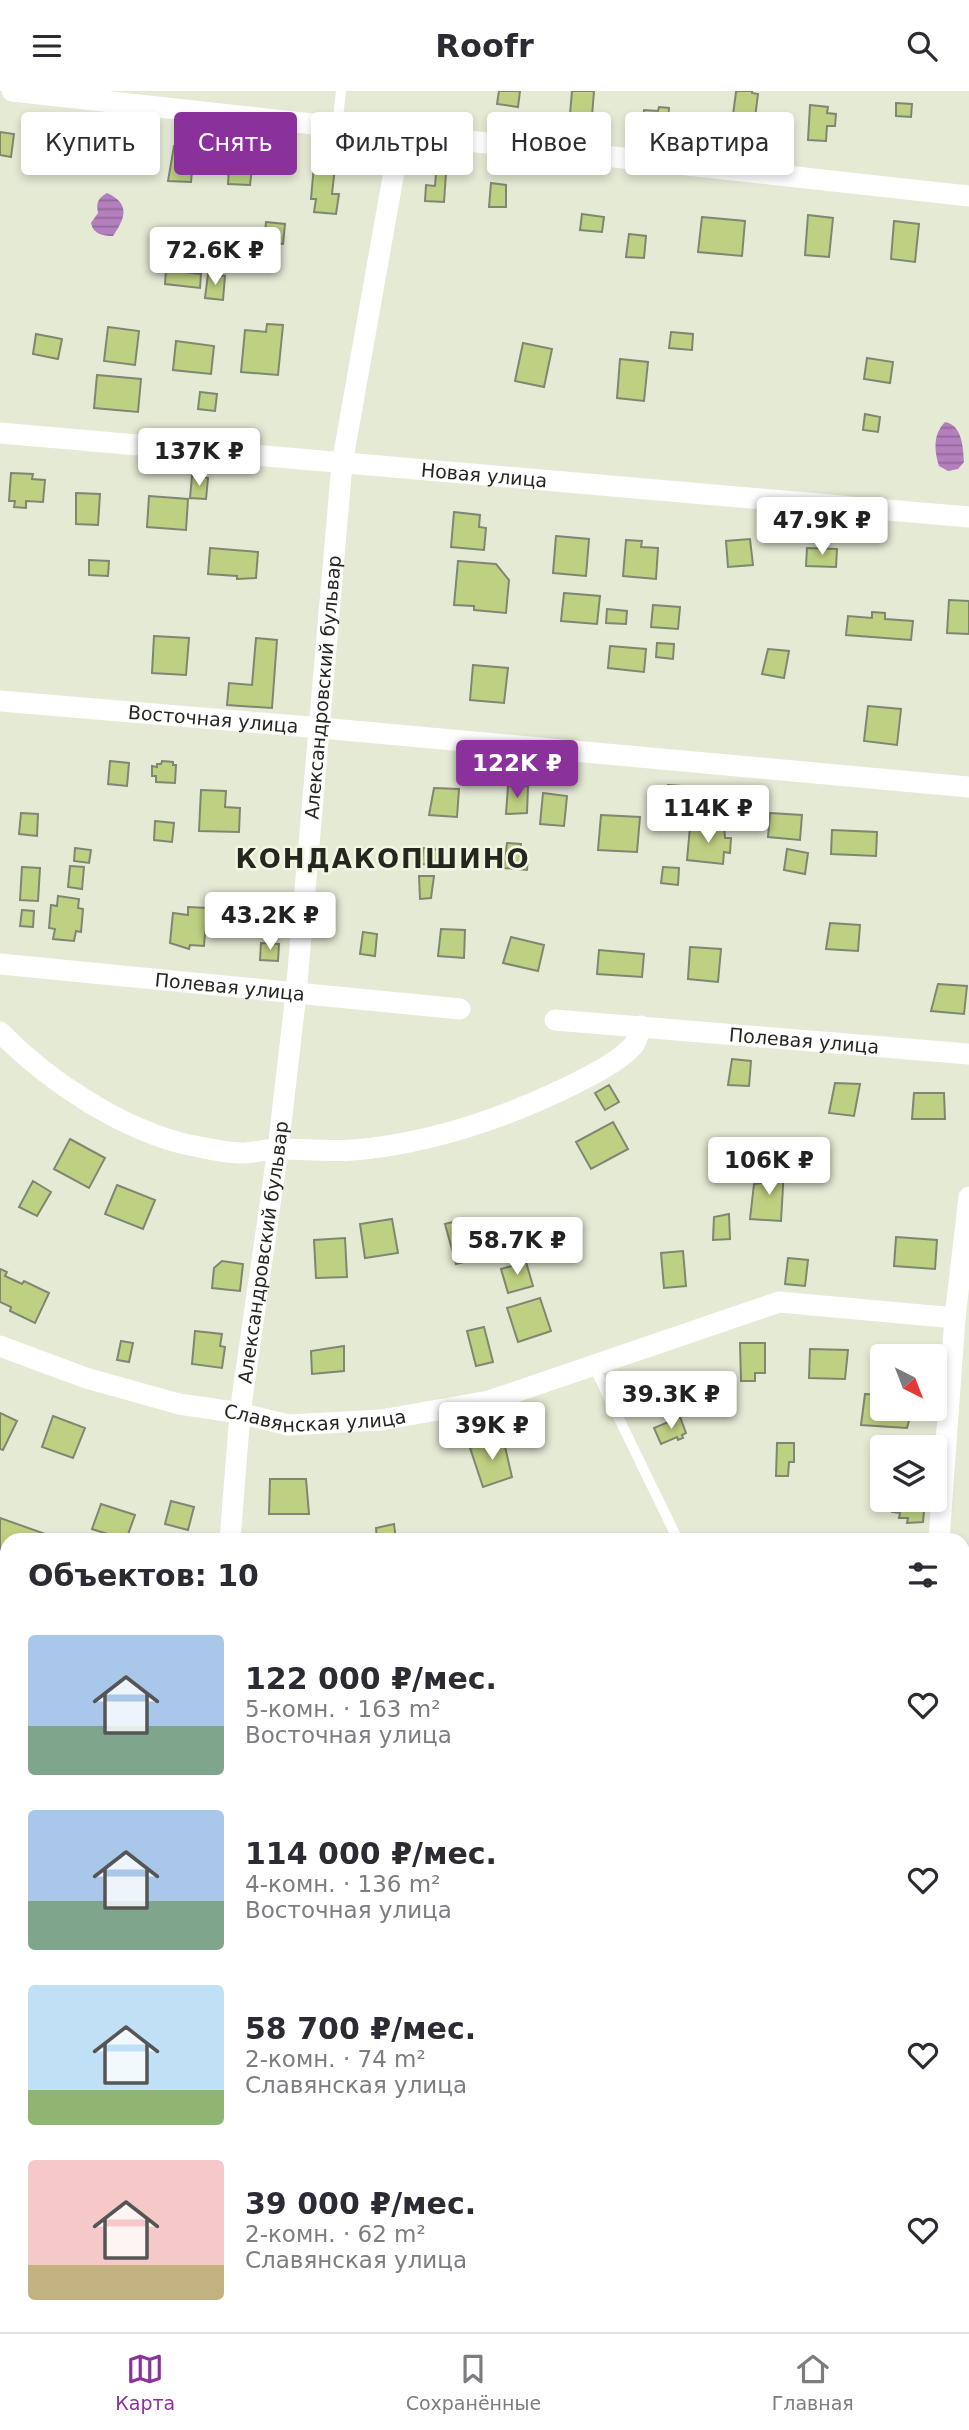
<!DOCTYPE html>
<html lang="ru">
<head>
<meta charset="utf-8">
<style>
  :root { --surface:#fff; --page:#f7f7f7; --text:#2b2b33; --muted:#7c7c81; --line:#e1e1e2; --accent:#8b319c }
  body { margin:0; font-family:"DejaVu Sans",sans-serif; background:var(--page); color:var(--text); height:100vh; display:flex; flex-direction:column; font-size:26px; white-space:nowrap }
  * { box-sizing:border-box; margin:0 }
  p { font-size:23px; color:var(--muted) }
  .icon { flex:none; width:38px; height:38px; fill:none; stroke:currentColor; stroke-width:2; stroke-linecap:round; stroke-linejoin:round }
  .map { position:relative; flex:1; overflow:hidden }
  .drawer { position:absolute; left:0px; top:1442px; width:970px; height:800px; display:flex; flex-direction:column; background:var(--surface); border-radius:21px 21px 0 0; box-shadow:0 4px 10px #0003 }
  .drawer>* { flex:none }
  .guide { position:absolute; left:21px; top:21px; width:928px; height:63px; display:flex; gap:14px }
  .needle { width:46px; rotate:138deg }
  .buttons { position:absolute; left:870px; top:1253px; display:grid; gap:14px }
  .buttons a { display:grid; place-items:center; width:77px; height:77px; border-radius:7px; background:var(--surface); box-shadow:0 4px 10px #0003; font-size:35px }
  .price { position:absolute; translate:-50% -60px; padding:0 16px; border-radius:7px; background:#fff; color:#222; font-size:23px; line-height:46px; filter:drop-shadow(0 2px 4px #0008) }
  .price::after { content:''; position:absolute; left:50%; top:42px; width:21px; height:16px; margin-left:-10px; background:inherit; clip-path:polygon(0 0,100% 0,50% 100%) }
  .price.current { background:var(--accent); color:#fff }
  ul { padding:0; list-style:none }
  li { display:flex; align-items:center; gap:21px; height:175px; padding:0 28px }
  li span { display:grid; place-items:center; flex:none; width:196px; height:140px; border-radius:7px; color:#555 }
  li>.icon { margin-inline-start:auto }
  span .icon { width:84px; height:84px; fill:#fffc; stroke-width:1 }
  li b { font-size:30px }
  h2 { display:flex; justify-content:space-between; align-items:center; height:84px; padding:0 28px; font-size:30px }
  .chip { padding:0 24px; border-radius:7px; background:var(--surface); box-shadow:0 4px 10px #0003; font-size:24px; line-height:63px }
  .chip.current { background:var(--accent); color:#fff }
  header { display:flex; justify-content:space-between; align-items:center; height:91px; padding:0 28px; background:var(--surface); font-size:32px; font-weight:700 }
  .menu { display:flex; justify-content:space-around; align-items:center; height:98px; border-top:2px solid var(--line); background:var(--surface); font-size:19px; color:var(--muted) }
  .menu a { display:grid; justify-items:center; gap:4px }
  .menu .current { color:var(--accent) }
  .map>svg:first-child { display:block }
</style>
</head>
<body>
<header><svg class="icon" aria-label="menu" viewBox="0 0 24 24"><path d="M4 6h16M4 12h16M4 18h16"/></svg>Roofr<svg class="icon" aria-label="search" viewBox="0 0 24 24"><circle cx="10" cy="10" r="6"/><path d="M15 15l6 6"/></svg></header>
<div class="map">
<svg width="969" height="2241" viewBox="0 0 969 2241">
  <defs>
    <pattern id="forest-crowns" width="20" height="18" patternUnits="userSpaceOnUse" patternTransform="scale(1.75)"><rect width="20" height="18" fill="#dda8e6"/><path d="M2 6a3 3 0 1 1 6 0M12 15a3 3 0 1 1 6 0" fill="none" stroke="#b389ba"/></pattern>
    <pattern id="water-rules" width="6" height="5" patternUnits="userSpaceOnUse" patternTransform="scale(1.75)"><rect width="6" height="5" fill="#b37fbd"/><path d="M0 2.5h6" fill="none" stroke="#916899"/></pattern>
  </defs>
  <rect width="100%" height="100%" fill="#e4ead4"/>
  <path fill="url(#forest-crowns)" d="M0,1740L7,1744V2235H728L745,2241H0Z"/>
  <path fill="url(#water-rules)" d="M107,102C131,113 125,127 113,145C103,145 93,143 91,132L98,122C96,112 98,107 107,102Z
    M945,331C962,334 963,355 964,371L958,378L948,380L939,375C934,360 933,343 945,331Z"/>
  <g fill="none" stroke-linecap="round" stroke-linejoin="round">
    <path stroke="#b37fbd" stroke-width="5" d="M0,1716L7,1721
      M782,2235L791,2241"/>
  </g>
  <path fill="#bed182" stroke="#818673" stroke-width="2" d="M499,0H520L518,16L497,13Z
    M572,0H594L592,25L570,23Z
    M738,0H752V2L758,3L753,42L731,39L736,1Z
    M896,12L912,13L911,26L896,25Z
    M810,14L828,16L827,22L836,23L835,35H827L826,50L808,49Z
    M659,16L669,17L668,30H663V34L643,31L644,19L658,20Z
    M57,40L82,41L80,75L55,73Z
    M0,41L14,43L11,66L0,64Z
    M174,55L194,57L191,91L168,90Z
    M230,59L254,60L250,94L228,93Z
    M314,74L335,76L332,103H339L336,123L314,121L316,108H311Z
    M436,82H446L444,111L425,110L426,94L435,95Z
    M491,92L506,94V116H489Z
    M582,123L604,126L602,141L580,139Z
    M808,124L833,127L829,166L805,164Z
    M702,126L745,130L742,165L698,161Z
    M894,130L919,133L915,171L891,168Z
    M266,131L285,133L283,153L264,151Z
    M629,143L646,145L644,167L626,166Z
    M230,162L254,164L252,181L228,179Z
    M166,179L201,183L200,197L165,193Z
    M208,183L225,185L223,209L205,207Z
    M267,233L283,234L278,284L241,281L245,239L266,241Z
    M108,236L139,240L135,274L104,270Z
    M671,241L693,243L692,259L669,257Z
    M36,243L62,248L58,268L33,263Z
    M176,250L214,255L211,283L173,279Z
    M523,252L552,258L544,296L515,290Z
    M867,267L893,271L890,292L864,288Z
    M620,268L648,271L644,310L617,307Z
    M97,284L141,288L138,321L94,317Z
    M200,301L217,303L215,320L198,318Z
    M865,323L880,326L878,341L863,339Z
    M11,382L33,383L32,388L45,389L43,411L26,410V417L14,416L15,410H9Z
    M192,385L208,387L206,408L190,407Z
    M76,402L100,403L98,434L76,433Z
    M149,405L188,408L186,439L147,436Z
    M454,421L480,424L479,436L486,437L484,459L451,456Z
    M556,445L589,448L586,485L553,482Z
    M750,448L753,474L728,476L726,450Z
    M626,449L642,450L641,456L658,457L656,488L623,485Z
    M210,457L258,461L256,487L237,488V485L208,483Z
    M807,457L837,458L836,476L806,475Z
    M89,469L109,470L108,485L89,484Z
    M458,470L496,473L509,489L506,522L474,519V515L454,514Z
    M564,502L600,505L597,533L561,530Z
    M949,509L969,510V543L947,542Z
    M653,514L680,516L678,538L651,536Z
    M607,518L627,520L626,533L606,532Z
    M872,521L885,522V528L913,530L911,549L846,544L848,525L872,527Z
    M154,545L189,547L186,584L152,582Z
    M256,547L277,549L272,617L227,614L229,592L252,594Z
    M657,552L674,553L673,568L656,566Z
    M610,555L646,558L644,581L608,577Z
    M768,558L789,560L784,587L762,583Z
    M473,574L508,577L504,612L470,609Z
    M868,615L901,618L897,654L864,650Z
    M110,670L129,672L127,695L108,693Z
    M162,670L173,671V674H176L175,692L156,691V685H152V675L157,676V673H161Z
    M668,694L681,695L679,714L666,712Z
    M508,695H528L527,722L506,723Z
    M434,697L459,698L457,726L429,724Z
    M201,699L226,700L225,716L240,717L239,741L199,740Z
    M543,702L567,705L564,735L540,733Z
    M21,722L38,723L37,745L19,743Z
    M770,722L802,724L800,749L768,746Z
    M601,724L640,726L637,761L598,759Z
    M155,730L174,732L172,751L154,749Z
    M715,732L724,733L725,747H731L730,762L724,761L723,773L687,769L690,736L714,738Z
    M832,739L877,741L876,765L831,763Z
    M507,752L521,753L520,765L528,766L527,779L504,777Z
    M75,757L91,759L89,772L74,770Z
    M423,757L441,759L439,774L422,773Z
    M787,758L808,762L805,783L784,779Z
    M70,775L84,776L82,798L68,796Z
    M22,776L40,777L38,810L20,809Z
    M663,776L679,777L678,794L661,792Z
    M419,785H434L431,807L420,808Z
    M58,805L79,808L78,817L83,818L81,841L76,840L74,850L53,848L55,838L49,837L51,814L57,815Z
    M188,816L207,817L204,855L190,854L189,858L170,852L173,822L188,824Z
    M22,819L34,820L33,836L20,835Z
    M830,832L860,834L858,860L826,858Z
    M441,838L465,839L464,867L438,865Z
    M363,841L377,843L375,865L360,863Z
    M511,846L544,854L538,880L503,872Z
    M261,852L279,853L278,870L260,869Z
    M690,856L721,858L718,891L688,888Z
    M599,859L644,863L642,886L597,883Z
    M938,893L967,895L964,923L931,920Z
    M732,968L751,970L749,995L728,994Z
    M835,992L860,993L854,1025L829,1022Z
    M609,994L619,1011L605,1019L595,1002Z
    M914,1002H944L945,1028H912Z
    M613,1031L628,1058L591,1078L576,1051Z
    M70,1048L105,1067L89,1097L54,1078Z
    M767,1078H784L781,1130L750,1128L754,1093L767,1091Z
    M33,1090L51,1101L37,1125L19,1116Z
    M117,1094L155,1109L143,1138L105,1123Z
    M729,1123L730,1148L713,1149L714,1126Z
    M392,1128L398,1162L365,1167L360,1133Z
    M464,1128L479,1140L483,1139L490,1164L456,1173L445,1133Z
    M896,1146L937,1149L935,1178L894,1175Z
    M345,1147L347,1186L316,1187L314,1149Z
    M683,1160L686,1195L664,1197L661,1162Z
    M788,1167L808,1169L805,1195L785,1193Z
    M222,1170L243,1173L240,1200L212,1197L214,1177Z
    M526,1171L533,1195L508,1202L501,1178Z
    M0,1178L7,1181L5,1185L22,1193L24,1190L49,1202L35,1232L10,1220L11,1216L0,1211Z
    M540,1207L551,1240L518,1251L507,1217Z
    M484,1236L493,1271L476,1275L467,1240Z
    M195,1240L222,1243L220,1255L225,1256L222,1277L192,1273Z
    M121,1250L133,1252L129,1271L117,1269Z
    M740,1252H765V1282H755V1290H741Z
    M344,1255V1280L312,1283L311,1260Z
    M810,1258L848,1259L845,1288L809,1287Z
    M865,1303L882,1304V1318H912L907,1337L861,1334Z
    M0,1322L17,1330L3,1359L0,1358Z
    M53,1325L85,1337L73,1367L42,1356Z
    M680,1326L686,1342L682,1344L683,1347L678,1349L677,1346L661,1353L654,1337Z
    M503,1347L512,1386L483,1396L470,1357Z
    M777,1352H794V1371H789L788,1385H776Z
    M270,1388H306L309,1423H269Z
    M893,1409H925L923,1431L907,1432L908,1427H899L900,1422L892,1421Z
    M171,1410L194,1416L188,1439L165,1433Z
    M101,1413L135,1424L126,1449L92,1438Z
    M0,1427L54,1446L53,1449H7V1461L0,1459Z
    M394,1433L396,1449H377L376,1437Z"/>
  <g fill="none" stroke-linecap="round" stroke-linejoin="round">
    <path stroke="#fff" stroke-width="10" d="M337,35L341,0
      M593,1274L678,1449"/>
    <g stroke="#fff" stroke-width="21">
      <path d="M12,0L969,105"/>
      <path id="s1" d="M0,342L969,426"/>
      <path id="s2" d="M0,610L321,637L969,696"/>
      <path id="s3" d="M0,873L460,918"/>
      <path id="s4" d="M555,929L969,963"/>
      <path d="M0,941C48,990 122,1039 189,1054C206,1057 225,1062 242,1062C254,1062 266,1058 279,1058C304,1058 328,1061 353,1059C427,1053 499,1029 566,997C588,986 616,973 633,955C637,950 639,942 641,935"/>
      <path id="s5" d="M0,1255L86,1287L179,1313L240,1322L288,1334L381,1329L489,1310L779,1211L955,1227"/>
      <path id="s6" d="M230,1449L240,1322L278,1058L296,903L342,373L401,41"/>
      <path d="M939,1449L955,1227L969,1106"/>
      <path d="M962,1483L969,1484"/>
      <path d="M0,1555L7,1558"/>
    </g>
  </g>
  <g text-anchor="middle" stroke-width="5" stroke-linejoin="round" paint-order="stroke">
    <g font-size="19" fill="#25271f" stroke="#f1f7e1">
      <text dy="7" stroke="none"><textPath href="#s1" startOffset="486">Новая улица</textPath></text>
      <text dy="7" stroke="none"><textPath href="#s6" startOffset="858">Александровский бульвар</textPath></text>
      <text dy="7" stroke="none"><textPath href="#s2" startOffset="214">Восточная улица</textPath></text>
      <text dy="7" stroke="none"><textPath href="#s3" startOffset="231">Полевая улица</textPath></text>
      <text dy="7" stroke="none"><textPath href="#s4" startOffset="250">Полевая улица</textPath></text>
      <text dy="7" stroke="none"><textPath href="#s6" startOffset="290">Александровский бульвар</textPath></text>
      <text dy="7" stroke="none"><textPath href="#s5" startOffset="326">Славянская улица</textPath></text>
    </g>
    <g font-size="26" font-weight="bold" letter-spacing="2" fill="#25271f" stroke="#f1f7e1">
      <text x="383" y="777">КОНДАКОПШИНО</text>
    </g>
  </g>
</svg>
<div class="buttons">
<a><svg class="needle" viewBox="-14 -14 28 28"><path d="M0-13l5 13h-10z" fill="#e53935"/><path d="M0 13l5-13h-10z" fill="#7c7c81"/></svg></a>
<a><svg class="icon" aria-label="layers" viewBox="0 0 24 24"><path d="M12 4l9 5-9 5-9-5zM3 14l9 5 9-5"/></svg></a>
</div>
<b class="price" style="left:215px;top:196px">72.6K ₽</b>
<b class="price" style="left:199px;top:397px">137K ₽</b>
<b class="price" style="left:822px;top:466px">47.9K ₽</b>
<b class="price current" style="left:517px;top:709px">122K ₽</b>
<b class="price" style="left:708px;top:754px">114K ₽</b>
<b class="price" style="left:270px;top:861px">43.2K ₽</b>
<b class="price" style="left:769px;top:1106px">106K ₽</b>
<b class="price" style="left:517px;top:1186px">58.7K ₽</b>
<b class="price" style="left:671px;top:1340px">39.3K ₽</b>
<b class="price" style="left:492px;top:1371px">39K ₽</b>
<div class="guide">
<a class="chip">Купить</a>
<a class="chip current">Снять</a>
<a class="chip">Фильтры</a>
<a class="chip">Новое</a>
<a class="chip">Квартира</a>
</div>
<section class="drawer">
<h2>Объектов: 10<svg class="icon" aria-label="filters" viewBox="0 0 24 24"><path d="M4 7h16M4 17h16"/><circle cx="9" cy="7" r="2"/><circle cx="15" cy="17" r="2"/></svg></h2>
<ul>
<li><span style="background:linear-gradient(#a9c7e8 65%,#7fa58c 0)"><svg class="icon" aria-label="home" viewBox="0 0 24 24"><path d="M3 11l9-7 9 7M6 9v11h12V9"/></svg></span><div><b>122 000 ₽/мес.</b><p>5-комн. · 163 m²</p><p>Восточная улица</p></div><svg class="icon" aria-label="heart" viewBox="0 0 24 24"><path d="M12 20l-8-8c-3-5 5-10 8-4 3-6 11-1 8 4z"/></svg></li>
<li><span style="background:linear-gradient(#a9c7e8 65%,#7fa58c 0)"><svg class="icon" aria-label="home" viewBox="0 0 24 24"><path d="M3 11l9-7 9 7M6 9v11h12V9"/></svg></span><div><b>114 000 ₽/мес.</b><p>4-комн. · 136 m²</p><p>Восточная улица</p></div><svg class="icon" aria-label="heart" viewBox="0 0 24 24"><path d="M12 20l-8-8c-3-5 5-10 8-4 3-6 11-1 8 4z"/></svg></li>
<li><span style="background:linear-gradient(#bfe0f5 75%,#8fb573 0)"><svg class="icon" aria-label="home" viewBox="0 0 24 24"><path d="M3 11l9-7 9 7M6 9v11h12V9"/></svg></span><div><b>58 700 ₽/мес.</b><p>2-комн. · 74 m²</p><p>Славянская улица</p></div><svg class="icon" aria-label="heart" viewBox="0 0 24 24"><path d="M12 20l-8-8c-3-5 5-10 8-4 3-6 11-1 8 4z"/></svg></li>
<li><span style="background:linear-gradient(#f6c9c9 75%,#c2b280 0)"><svg class="icon" aria-label="home" viewBox="0 0 24 24"><path d="M3 11l9-7 9 7M6 9v11h12V9"/></svg></span><div><b>39 000 ₽/мес.</b><p>2-комн. · 62 m²</p><p>Славянская улица</p></div><svg class="icon" aria-label="heart" viewBox="0 0 24 24"><path d="M12 20l-8-8c-3-5 5-10 8-4 3-6 11-1 8 4z"/></svg></li>
</ul>
</section>
</div>
<nav class="menu">
<a class="current"><svg class="icon" aria-label="map" viewBox="0 0 24 24"><path d="M3 6l6-2 6 2 6-2v14l-6 2-6-2-6 2zM9 4v14M15 6v14"/></svg>Карта</a>
<a><svg class="icon" aria-label="saved" viewBox="0 0 24 24"><path d="M7 4h10v16l-5-4-5 4z"/></svg>Сохранённые</a>
<a><svg class="icon" aria-label="home" viewBox="0 0 24 24"><path d="M3 11l9-7 9 7M6 9v11h12V9"/></svg>Главная</a>
</nav>
</body>
</html>
